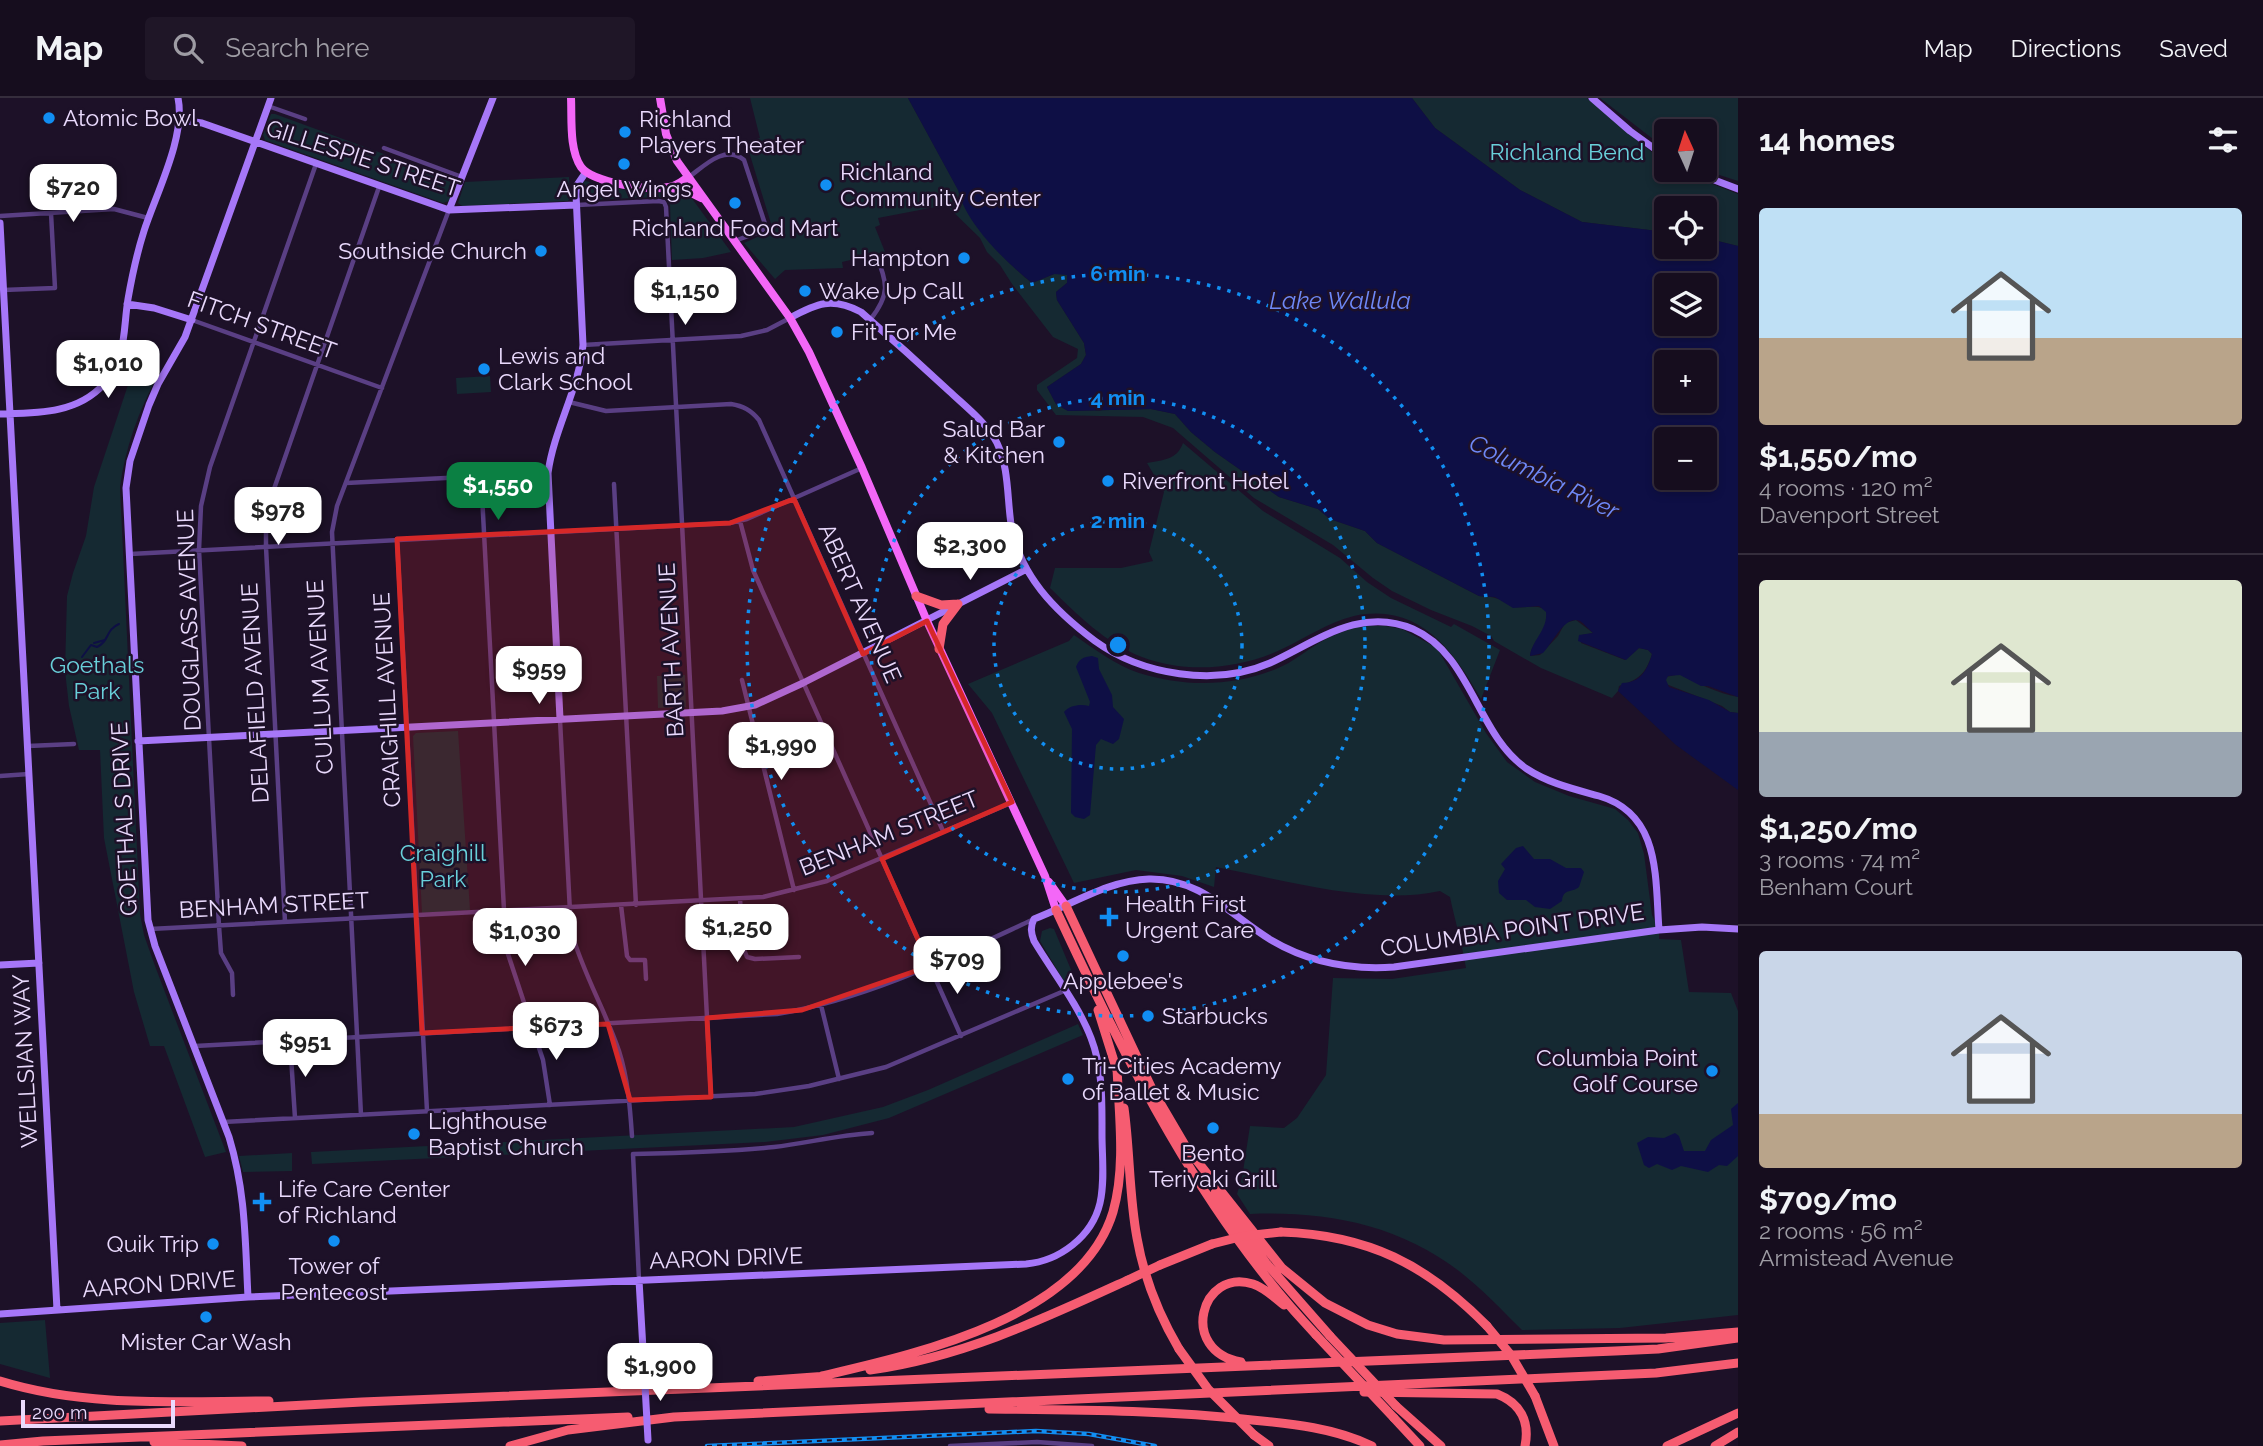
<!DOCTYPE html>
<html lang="en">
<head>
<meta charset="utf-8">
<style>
  :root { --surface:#160d1e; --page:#1f1627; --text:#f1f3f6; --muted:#9e9ca4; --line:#352d3c; --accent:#0b8043 }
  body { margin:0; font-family:Raleway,sans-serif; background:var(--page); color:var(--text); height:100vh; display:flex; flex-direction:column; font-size:26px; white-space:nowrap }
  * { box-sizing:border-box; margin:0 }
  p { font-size:23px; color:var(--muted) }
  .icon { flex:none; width:38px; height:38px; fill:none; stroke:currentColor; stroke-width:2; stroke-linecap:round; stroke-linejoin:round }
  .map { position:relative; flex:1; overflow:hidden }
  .side { display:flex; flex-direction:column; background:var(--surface); width:525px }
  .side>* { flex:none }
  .needle { width:46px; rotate:357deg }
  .controls { position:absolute; left:1654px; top:21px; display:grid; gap:14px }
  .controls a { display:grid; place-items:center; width:63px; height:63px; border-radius:7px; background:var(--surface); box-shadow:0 4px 10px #0003,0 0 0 2px var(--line); font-size:35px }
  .scale { position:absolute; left:21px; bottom:18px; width:154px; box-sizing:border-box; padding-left:7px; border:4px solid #eadafd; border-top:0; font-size:19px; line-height:24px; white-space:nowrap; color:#eadafd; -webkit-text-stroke:5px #1d1128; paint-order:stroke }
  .price { position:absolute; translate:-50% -60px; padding:0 16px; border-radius:14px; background:#fff; color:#222; font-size:23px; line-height:46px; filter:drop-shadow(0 2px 4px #0008) }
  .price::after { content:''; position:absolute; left:50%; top:42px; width:21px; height:16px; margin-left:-10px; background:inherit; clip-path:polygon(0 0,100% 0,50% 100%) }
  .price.active { background:var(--accent); color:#fff }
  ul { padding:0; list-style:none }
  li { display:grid; align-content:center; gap:14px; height:371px; padding:0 21px }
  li+li { border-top:2px solid var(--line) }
  li span { display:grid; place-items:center; height:217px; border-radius:7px; color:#555 }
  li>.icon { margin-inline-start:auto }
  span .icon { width:126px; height:126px; fill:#fffc; stroke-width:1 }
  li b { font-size:30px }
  h2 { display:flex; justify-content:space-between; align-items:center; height:84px; padding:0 21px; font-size:30px }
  header { display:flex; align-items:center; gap:42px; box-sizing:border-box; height:98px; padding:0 35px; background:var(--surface); border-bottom:2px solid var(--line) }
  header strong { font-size:33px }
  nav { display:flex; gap:38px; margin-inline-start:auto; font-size:24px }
  .search { width:490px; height:63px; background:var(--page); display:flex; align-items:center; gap:18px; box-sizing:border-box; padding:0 24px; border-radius:7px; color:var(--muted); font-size:26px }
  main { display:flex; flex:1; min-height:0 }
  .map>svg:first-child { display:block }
</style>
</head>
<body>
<header>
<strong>Map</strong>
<div class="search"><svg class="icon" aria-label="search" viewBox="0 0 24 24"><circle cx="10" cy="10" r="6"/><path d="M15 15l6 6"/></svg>Search here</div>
<nav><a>Map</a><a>Directions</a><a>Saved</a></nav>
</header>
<main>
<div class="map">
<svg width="1738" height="1348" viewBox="0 0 1738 1348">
  <rect width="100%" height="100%" fill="#1d1128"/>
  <path fill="#152932" d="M750,0H908L959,93C966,124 1007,165 1032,185L1054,176H1067V185L1056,194L1057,202L1084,245L1086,257L1081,266L1047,289L1056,306L1068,313L1151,311L1175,316L1191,334L1215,354L1279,399L1318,411L1330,421L1365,433L1377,445L1479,498C1484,499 1490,498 1495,500C1503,501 1507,508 1515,509C1525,511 1559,501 1545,530C1540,539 1531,547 1530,558L1540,557L1558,538L1565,525L1576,522L1593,535L1582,537L1581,545L1625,562L1639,550L1648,552L1652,556C1646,576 1638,582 1619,588L1618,593L1612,600L1541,570L1494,543L1491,538L1472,528L1431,512L1392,493L1373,480L1333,447L1254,400L1173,330L1143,319L1056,317L1037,292V287L1077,260L1078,251L1053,239L1012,186L1000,167L987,154L980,140L946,107L878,120L880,127L875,129L885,154L842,164L843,170L785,172L775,181L744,145L773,132L746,44L760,40Z
    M1412,0H1587L1666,66V72H1677L1738,96V148L1705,140L1704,110H1666V134L1582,124L1520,92L1435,30Z
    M1600,0H1738V83L1704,72V33H1666V51Z
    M271,16H275L452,81L455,87L449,103L443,105L265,42L263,37Z
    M569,79L570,100L568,103L462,108L458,105L465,84Z
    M586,83C607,90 631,93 654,94C666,95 676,91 688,95L731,154L703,160L672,162L670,107L667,102L659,99L584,102L580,100L582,84Z
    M152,271L158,277C139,312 125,350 120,389L140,816L144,837L155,868L226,1054L205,1059L164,948H150L134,894L104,740L100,652H79L69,608L65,573L67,498L73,475L86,438L94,389L133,272Z
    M490,278L491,294L457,296L456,280Z
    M1183,345L1263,413L1340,460L1367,484L1391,500L1451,529L1454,526L1500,552L1481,601C1453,552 1419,504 1354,518C1328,524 1306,540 1282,551C1240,571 1186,576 1142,559C1105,545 1078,517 1050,490L1055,470H1121L1153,463L1149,454L1164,394L1147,365C1163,362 1177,362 1183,345Z
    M1356,528H1385L1402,531L1437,550L1486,635L1507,664L1535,684L1569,698L1615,711L1628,722L1638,735L1644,756L1652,817L1659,832V841L1681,842L1689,894L1731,895L1738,913V1217L1620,1230L1522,1232C1502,1212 1482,1191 1459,1173C1397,1126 1326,1113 1250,1116L1237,1096L1242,1080L1250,1028L1284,1030L1297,1020L1326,977L1333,880L1392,881L1466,870C1462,845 1455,823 1450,799L1440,793C1373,808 1284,782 1216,769L1214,789L1182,778L1136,772L1074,785L992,615L968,586L1069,543L1074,537C1094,551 1116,567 1139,575C1184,589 1232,589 1276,571C1294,564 1309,550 1326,541C1336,536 1346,533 1356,528Z
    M1680,576C1696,585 1720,596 1738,599V615L1730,614L1722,608L1666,586V579Z
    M685,577L686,609L658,610L657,578Z
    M458,633L470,812L422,815L413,638L416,635Z
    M1050,830L1054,831L1077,886L1068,890L1040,843L1042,833Z
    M1078,926L1083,937L889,1020L823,1037L765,1044L312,1066L311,1054L794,1029L883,1009L928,992Z
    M292,1055V1073L243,1074L239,1058Z
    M45,1222L50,1280L0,1266V1225Z"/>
  <path fill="#0e0f45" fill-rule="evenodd" d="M908,0H1412L1435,30L1520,92L1582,124L1666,134V149H1704L1705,140L1738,148V599L1708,588H1701L1680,577L1668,578L1666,582L1669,589L1709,602L1730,614L1738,615V692L1676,647L1618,593L1622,585C1640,585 1647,573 1652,556L1648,552L1639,550L1626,562L1578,543L1579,537L1593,535C1588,531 1585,526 1580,523C1565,516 1552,546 1543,555L1530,558C1532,542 1548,532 1546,514L1539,508L1513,510L1495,499L1479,498L1377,445L1365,433L1330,421L1318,411L1279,399L1215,354L1191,334L1175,316L1151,311L1068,313L1056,306L1047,289L1081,266L1086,257L1084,245L1057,202L1056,194L1067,185V177L1054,176L1032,185C1006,164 966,126 958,92ZM1666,187H1704V226H1666ZM1666,264H1704V303H1666ZM1666,341H1704V380H1666Z
    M1092,558L1098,560L1099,571L1112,597L1113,609L1124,621L1119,641L1113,646L1101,641L1096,647L1090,717L1084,721L1075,719L1071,715L1072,631L1064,614C1070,607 1081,606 1089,608L1090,604L1076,569C1079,561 1083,559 1092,558Z
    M1523,748L1534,761H1550L1566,770H1581L1584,774L1579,789C1572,795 1563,790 1562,803L1550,811L1535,809L1526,802H1507L1499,795L1498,783L1505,771L1501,766L1516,750Z
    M1738,1005V1058L1727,1068L1719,1067L1708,1074L1681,1068L1672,1072L1657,1066L1649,1070L1644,1067L1637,1045L1648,1039L1664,1040L1675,1035L1679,1038L1684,1053H1705L1711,1042L1733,1027L1731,1011Z"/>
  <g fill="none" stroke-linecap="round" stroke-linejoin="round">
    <path stroke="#0e0f45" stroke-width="2" d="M94,545L105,542
      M82,559L91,547L97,549C110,543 105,532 119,526"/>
    <path stroke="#5a3f84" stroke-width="4.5" d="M268,8L305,21
      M384,50L462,79
      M689,79C704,68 725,46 744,62L766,129C760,137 745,137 736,143
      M577,107L658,103L664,104L666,109L711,999
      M0,118L114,111L148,120
      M3,192L55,190L51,115
      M192,222L382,290
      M870,222C890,197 888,185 876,157
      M583,247L741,238L767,232L790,220
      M569,304L606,313L731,306C743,308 751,312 759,322L943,733
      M481,378L506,850L543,962L550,1007
      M346,385L547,375
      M614,386L636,807
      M740,423L753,472L961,938
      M397,441L427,1013
      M130,456L730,425L747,421L862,370
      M742,582L794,792
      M560,622L571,833C583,875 605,912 619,953C628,981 630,1009 632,1038
      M28,648L74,646
      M0,678L29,676
      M740,801L743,849L747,859L755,861L799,859
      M621,807L627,858L630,862H645L646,881
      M285,824L266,449V414L379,89
      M150,831L763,799L827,783L1011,705
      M233,897L232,875L221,855L219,828L199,452L201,408L210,369L316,66
      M821,907L839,981
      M290,943L295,1020
      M195,948L777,916C867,901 950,860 1032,822
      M361,1017L332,434L337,408L449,112
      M223,1024L755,996L809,988L886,969L1064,893
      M639,1182L633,1056C680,1055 728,1054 774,1049C807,1045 839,1037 872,1035
      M950,1348L1037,1344L1092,1348"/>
    <path stroke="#a677f8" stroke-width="7" d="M1592,0L1630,33L1666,59
      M180,22L202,25L449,112L576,107
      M1688,72L1738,91
      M449,112L493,0
      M0,125L57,1212
      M127,206L154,210L192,222
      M790,220C817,205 832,199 861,214C891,240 920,266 949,293C966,309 986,324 997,345C1009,370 1007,399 1011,426C1019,477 1055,513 1095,543C1142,577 1215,589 1270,565C1316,544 1360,508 1413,531C1472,557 1476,636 1527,671C1548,685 1574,691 1599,698C1661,716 1655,779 1659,832
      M0,316C37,315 77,316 104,286C127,261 123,231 128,201C132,178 137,155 144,133C156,96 186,38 178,0
      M560,621L548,375C554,331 579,291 583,247L576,96L577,87L586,74
      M138,643L722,613L755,607L803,585L1025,472
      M0,867L39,865
      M639,1182L644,1269
      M248,1199C245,1142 246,1095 229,1039L155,848L148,822L126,390L130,363L149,307L158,286L185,239L271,0
      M0,1216L248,1199L1026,1166C1059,1163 1092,1139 1100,1105C1105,1083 1102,1059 1102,1036C1102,1003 1103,971 1091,940C1079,908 1052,873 1034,843C1031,835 1030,829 1034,821C1071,807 1109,782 1149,781C1201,780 1230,817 1271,842C1308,864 1351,872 1394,869L1659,832L1702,829L1738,831"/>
    <path stroke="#f367f7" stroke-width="8" d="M571,0C572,21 569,51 581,69C593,85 650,93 669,89C677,88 682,83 688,79
      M660,0L666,36L677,63L790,220L809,254L862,370L927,523L1045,778L1056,812
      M670,90L685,92L701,100
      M1049,784L1066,808"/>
    <path stroke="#f65c71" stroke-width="9" d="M916,498L941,507L958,506
      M939,551L943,526L958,506
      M1066,808L1152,991L1189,1054
      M1056,812C1127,964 1201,1115 1316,1237
      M1098,912L1118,976
      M1124,1010C1130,1053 1129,1098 1137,1140C1144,1180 1159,1217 1179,1251
      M1186,1049L1282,1170L1325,1205L1368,1227L1397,1236L1444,1242L1666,1240L1738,1234
      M1215,1095L1266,1165L1330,1238
      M1281,1134C1368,1137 1426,1166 1487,1228
      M1160,1167L1212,1146
      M1241,1264C1178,1253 1201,1169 1253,1186C1265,1190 1274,1199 1284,1207
      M870,1272C963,1259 1043,1221 1128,1182
      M822,1278C916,1256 1081,1220 1113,1114C1126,1069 1119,1017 1117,970
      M0,1283C87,1310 179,1303 269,1303
      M758,1283L828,1278
      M1364,1294L1497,1296C1520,1305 1530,1323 1525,1348
      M1535,1298L1554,1348
      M1396,1308L1441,1348
      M989,1311C1077,1312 1165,1312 1252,1322C1294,1326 1334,1330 1372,1348
      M1394,1320L1420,1348
      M0,1323L362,1304L1615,1253L1658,1251L1738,1240
      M1254,1337L1269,1348
      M154,1344L242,1348
      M0,1347L43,1343L628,1319
      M510,1348L568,1332L674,1319L1656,1275L1738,1265
      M1667,1348L1738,1315
      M1715,1348L1738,1334"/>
    <defs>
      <path id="rail" d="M707,1348L1036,1333L1089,1336L1155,1348"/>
    </defs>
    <use href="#rail" stroke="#118ef2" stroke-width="4.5"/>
    <use href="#rail" stroke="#1d1128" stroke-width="2" stroke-dasharray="5" stroke-linecap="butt"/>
    <path stroke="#a677f8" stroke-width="7" d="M644,1269L648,1342"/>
    <path stroke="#f65c71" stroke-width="9" d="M1212,1146L1244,1138L1281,1134
      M1128,1182L1160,1167
      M1487,1228L1511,1257L1535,1298
      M1316,1237L1394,1320
      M1330,1238L1396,1308
      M1179,1251L1208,1291L1254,1337"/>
  </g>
  <path fill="#d62828" fill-opacity="0.2" stroke="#d62828" stroke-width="5" stroke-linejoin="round" d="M794,401L863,556L927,523L1012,704L882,761L930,868L802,912L707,920L711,999L630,1002L608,926L422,935L397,441L730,425Z"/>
  <g fill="none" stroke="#118ef2" stroke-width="3.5" stroke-dasharray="3.5 7">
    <circle cx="1118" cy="547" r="124"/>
    <circle cx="1118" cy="547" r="247"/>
    <circle cx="1118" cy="547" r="371"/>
  </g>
  <g fill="#118ef2" stroke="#1d1128" stroke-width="2.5">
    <circle cx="49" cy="20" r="7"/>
    <circle cx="625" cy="34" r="7"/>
    <circle cx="624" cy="66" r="7"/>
    <circle cx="826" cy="87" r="7"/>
    <circle cx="735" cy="105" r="7"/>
    <circle cx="541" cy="153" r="7"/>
    <circle cx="964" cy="160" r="7"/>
    <circle cx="805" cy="193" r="7"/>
    <circle cx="837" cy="234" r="7"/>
    <circle cx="484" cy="271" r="7"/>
    <circle cx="1059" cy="344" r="7"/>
    <circle cx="1108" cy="383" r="7"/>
    <path d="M1105.5 808.5h7v7h7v7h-7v7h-7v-7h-7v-7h7z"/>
    <circle cx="1123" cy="858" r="7"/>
    <circle cx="1148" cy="918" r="7"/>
    <circle cx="1712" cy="973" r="7"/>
    <circle cx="1068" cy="981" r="7"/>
    <circle cx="1213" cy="1030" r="7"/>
    <circle cx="414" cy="1036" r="7"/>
    <path d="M258.5 1093.5h7v7h7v7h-7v7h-7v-7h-7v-7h7z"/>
    <circle cx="334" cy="1143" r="7"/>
    <circle cx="213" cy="1146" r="7"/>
    <circle cx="206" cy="1219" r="7"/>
  </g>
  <g text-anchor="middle" stroke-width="5" stroke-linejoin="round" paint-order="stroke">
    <g font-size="23" fill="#eadafd" stroke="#1d1128" text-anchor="start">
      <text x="63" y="28">Atomic Bowl</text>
      <text x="639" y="29">Richland<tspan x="639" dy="26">Players Theater</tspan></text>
      <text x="840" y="82">Richland<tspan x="840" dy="26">Community Center</tspan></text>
      <text x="624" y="99" text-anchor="middle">Angel Wings</text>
      <text x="735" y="138" text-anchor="middle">Richland Food Mart</text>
      <text x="527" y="161" text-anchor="end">Southside Church</text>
      <text x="950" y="168" text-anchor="end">Hampton</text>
      <text x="819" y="201">Wake Up Call</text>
      <text x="851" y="242">Fit For Me</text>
      <text x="498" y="266">Lewis and<tspan x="498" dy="26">Clark School</tspan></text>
      <text x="1045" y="339" text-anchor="end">Salud Bar<tspan x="1045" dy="26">&amp; Kitchen</tspan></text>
      <text x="1122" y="391">Riverfront Hotel</text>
      <text x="1125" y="814">Health First<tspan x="1125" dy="26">Urgent Care</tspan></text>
      <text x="1123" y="891" text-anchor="middle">Applebee's</text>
      <text x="1162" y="926">Starbucks</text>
      <text x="1698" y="968" text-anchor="end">Columbia Point<tspan x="1698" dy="26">Golf Course</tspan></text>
      <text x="1082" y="976">Tri-Cities Academy<tspan x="1082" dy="26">of Ballet &amp; Music</tspan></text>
      <text x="428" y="1031">Lighthouse<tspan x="428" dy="26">Baptist Church</tspan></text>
      <text x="1213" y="1063" text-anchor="middle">Bento<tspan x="1213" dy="26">Teriyaki Grill</tspan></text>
      <text x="278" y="1099">Life Care Center<tspan x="278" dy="26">of Richland</tspan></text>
      <text x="199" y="1154" text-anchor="end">Quik Trip</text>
      <text x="334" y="1176" text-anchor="middle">Tower of<tspan x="334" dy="26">Pentecost</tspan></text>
      <text x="206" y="1252" text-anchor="middle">Mister Car Wash</text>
    </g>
    <g font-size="23" fill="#69d0da" stroke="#1d1128">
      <text x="1567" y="62">Richland Bend</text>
      <text x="97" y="575">Goethals<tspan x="97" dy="26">Park</tspan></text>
      <text x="443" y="763">Craighill<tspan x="443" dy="26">Park</tspan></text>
    </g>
    <g font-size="23" fill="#eadafd" stroke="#1d1128">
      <text transform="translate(363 60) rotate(18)" y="8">GILLESPIE STREET</text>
      <text transform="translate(262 227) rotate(20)" y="8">FITCH STREET</text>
      <text transform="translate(860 505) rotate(66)" y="8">ABERT AVENUE</text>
      <text transform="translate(189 522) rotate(-92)" y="8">DOUGLASS AVENUE</text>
      <text transform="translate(671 552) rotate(-93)" y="8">BARTH AVENUE</text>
      <text transform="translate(320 579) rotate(-93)" y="8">CULLUM AVENUE</text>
      <text transform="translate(255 595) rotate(-93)" y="8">DELAFIELD AVENUE</text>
      <text transform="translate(387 602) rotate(-93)" y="8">CRAIGHILL AVENUE</text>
      <text transform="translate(124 721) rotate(-93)" y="8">GOETHALS DRIVE</text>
      <text transform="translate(889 735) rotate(-22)" y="8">BENHAM STREET</text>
      <text transform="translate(274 807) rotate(-3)" y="8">BENHAM STREET</text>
      <text transform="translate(1512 832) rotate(-8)" y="8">COLUMBIA POINT DRIVE</text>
      <text transform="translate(25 963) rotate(-93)" y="8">WELLSIAN WAY</text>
      <text transform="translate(726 1160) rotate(-2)" y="8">AARON DRIVE</text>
      <text transform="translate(159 1186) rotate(-4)" y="8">AARON DRIVE</text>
    </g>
    <g font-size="24" font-style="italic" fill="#6e88f7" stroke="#1d1128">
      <text x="1340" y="211">Lake Wallula</text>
      <text transform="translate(1544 379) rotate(26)" y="8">Columbia River</text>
    </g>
  </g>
  <circle cx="1118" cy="547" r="10" fill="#118ef2" stroke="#1d1128" stroke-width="3.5"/>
  <g font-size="21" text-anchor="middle" font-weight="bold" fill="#118ef2" stroke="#1d1128" stroke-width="5" stroke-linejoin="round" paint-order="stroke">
    <text x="1118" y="183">6 min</text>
    <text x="1118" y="307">4 min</text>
    <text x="1118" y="430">2 min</text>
  </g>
</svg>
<div class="controls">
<a><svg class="needle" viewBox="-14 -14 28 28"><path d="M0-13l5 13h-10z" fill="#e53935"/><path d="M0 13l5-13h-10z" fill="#9e9ca4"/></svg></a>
<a><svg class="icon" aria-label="locate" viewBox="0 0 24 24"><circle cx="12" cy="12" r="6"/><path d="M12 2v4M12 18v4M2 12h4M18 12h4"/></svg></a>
<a><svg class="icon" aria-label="layers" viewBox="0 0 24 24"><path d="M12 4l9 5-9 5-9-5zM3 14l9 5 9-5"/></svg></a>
<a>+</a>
<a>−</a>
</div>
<div class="scale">200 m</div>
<b class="price" style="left:73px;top:126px">$720</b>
<b class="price" style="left:685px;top:229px">$1,150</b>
<b class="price" style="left:108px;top:302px">$1,010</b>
<b class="price active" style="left:498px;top:424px">$1,550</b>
<b class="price" style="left:278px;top:449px">$978</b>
<b class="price" style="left:970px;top:484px">$2,300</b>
<b class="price" style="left:539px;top:608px">$959</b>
<b class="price" style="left:781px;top:684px">$1,990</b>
<b class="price" style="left:737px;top:866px">$1,250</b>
<b class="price" style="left:525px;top:870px">$1,030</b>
<b class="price" style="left:957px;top:898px">$709</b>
<b class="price" style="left:556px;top:964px">$673</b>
<b class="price" style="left:305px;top:981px">$951</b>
<b class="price" style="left:660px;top:1305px">$1,900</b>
</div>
<section class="side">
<h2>14 homes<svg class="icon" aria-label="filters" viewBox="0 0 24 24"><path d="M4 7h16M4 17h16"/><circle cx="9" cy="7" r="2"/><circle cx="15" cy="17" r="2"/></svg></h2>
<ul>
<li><span style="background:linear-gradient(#bfe0f5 60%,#b9a48a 0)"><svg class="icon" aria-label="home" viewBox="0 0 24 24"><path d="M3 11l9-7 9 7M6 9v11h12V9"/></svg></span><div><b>$1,550/mo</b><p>4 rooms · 120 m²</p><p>Davenport Street</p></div></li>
<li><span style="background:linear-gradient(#dfe7d0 70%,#9aa5b1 0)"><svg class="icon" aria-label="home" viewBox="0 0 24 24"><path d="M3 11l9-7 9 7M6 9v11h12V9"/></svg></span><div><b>$1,250/mo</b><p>3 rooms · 74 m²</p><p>Benham Court</p></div></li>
<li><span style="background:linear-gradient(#c9d6e8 75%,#b9a48a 0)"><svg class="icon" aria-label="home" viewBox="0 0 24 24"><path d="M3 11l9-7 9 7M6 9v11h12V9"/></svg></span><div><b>$709/mo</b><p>2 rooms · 56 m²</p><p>Armistead Avenue</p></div></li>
</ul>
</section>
</main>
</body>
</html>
